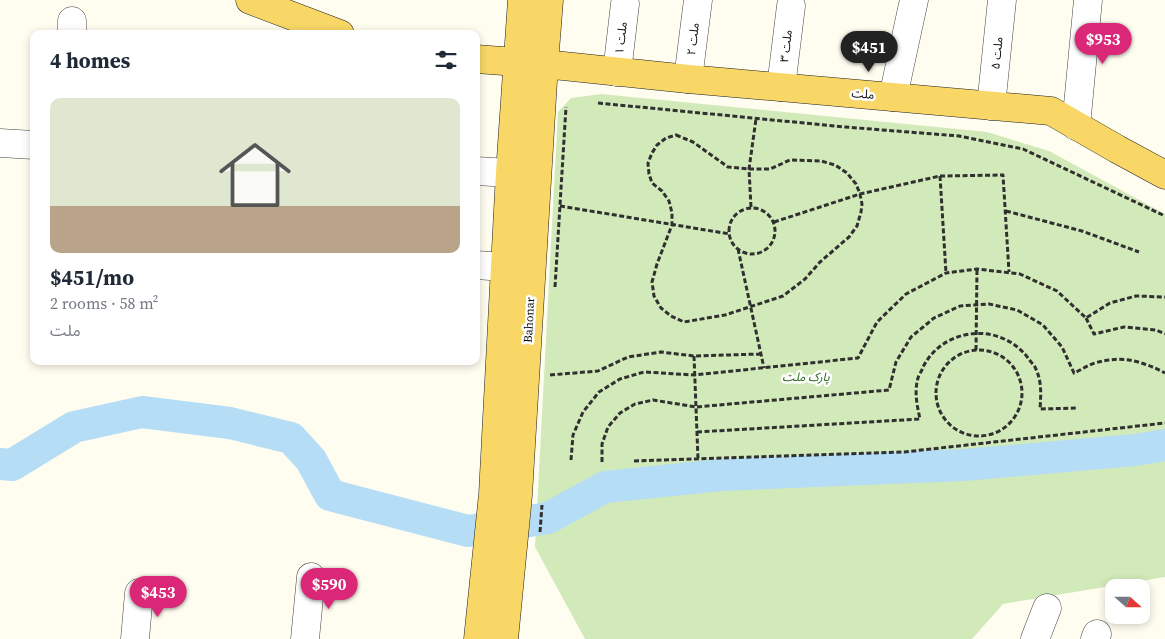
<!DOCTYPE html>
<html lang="en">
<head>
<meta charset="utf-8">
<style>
  :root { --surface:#fff; --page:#f6f6f7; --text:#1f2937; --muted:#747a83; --accent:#db2777 }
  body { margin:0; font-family:"Source Serif 4","Noto Sans Arabic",serif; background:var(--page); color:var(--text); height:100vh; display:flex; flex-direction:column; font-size:19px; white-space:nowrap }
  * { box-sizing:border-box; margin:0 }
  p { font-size:16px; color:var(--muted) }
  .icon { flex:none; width:28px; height:28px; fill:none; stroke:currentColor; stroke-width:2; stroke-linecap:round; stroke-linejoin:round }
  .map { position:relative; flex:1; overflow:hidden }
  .drawer { position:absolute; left:30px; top:30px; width:450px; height:335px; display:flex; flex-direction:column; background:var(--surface); border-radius:10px; box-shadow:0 2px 8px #0003 }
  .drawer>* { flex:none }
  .needle { width:32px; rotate:111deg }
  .tools { position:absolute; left:1105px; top:579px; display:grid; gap:10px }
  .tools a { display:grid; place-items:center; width:45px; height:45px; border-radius:10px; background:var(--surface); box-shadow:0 2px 8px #0003; font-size:25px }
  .price { position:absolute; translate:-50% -42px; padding:0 11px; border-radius:18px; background:var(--accent); color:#fff; font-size:16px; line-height:32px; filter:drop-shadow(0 1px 2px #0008) }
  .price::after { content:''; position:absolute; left:50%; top:30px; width:15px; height:11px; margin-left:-8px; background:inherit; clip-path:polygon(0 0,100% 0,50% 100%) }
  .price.current { background:#222; color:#fff }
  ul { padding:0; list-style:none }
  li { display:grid; align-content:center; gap:10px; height:265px; padding:0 20px }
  li span { display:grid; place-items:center; height:155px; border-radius:10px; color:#555 }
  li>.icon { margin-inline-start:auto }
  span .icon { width:90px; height:90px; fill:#fffc; stroke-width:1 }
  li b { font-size:21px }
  h2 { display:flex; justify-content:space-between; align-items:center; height:60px; padding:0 20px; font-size:21px }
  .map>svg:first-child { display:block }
</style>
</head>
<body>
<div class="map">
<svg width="1165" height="639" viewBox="0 0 1165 639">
  <rect width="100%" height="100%" fill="#fffcf0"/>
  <path fill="#d2eab9" d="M601,94L987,132L1049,151L1165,214V577L1003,604L972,639H585L535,547L558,112L571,98Z"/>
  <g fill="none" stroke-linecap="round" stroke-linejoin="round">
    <path stroke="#b5ddf6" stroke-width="32" d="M0,464L12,465L74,427L142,412L230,423L291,438L311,460L330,495L468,531L548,518L605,487L721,475L964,465L1135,450L1165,445"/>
    <defs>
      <path id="minor" d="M72,34V21
        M617,72L625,4
        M688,79L698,0
        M781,87L791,6
        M893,97L914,0
        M991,106L1002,0
        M1076,126L1088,0
        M0,143L34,145
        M476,171L510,173
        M476,265L505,267
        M135,639L139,593
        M305,639L311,577
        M1035,639L1047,608
        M1095,639L1097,634"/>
      <path id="major" d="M250,0L340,34
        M476,59L544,64L688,79L1051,111L1117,149L1165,175
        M478,639L493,494L510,173L522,0
        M504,639L518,495L544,64L549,0"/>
    </defs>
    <use href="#minor" stroke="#414141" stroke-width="29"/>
    <use href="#major" stroke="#1f1f1f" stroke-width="29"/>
    <path stroke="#303030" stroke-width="3" stroke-dasharray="5 2.5" stroke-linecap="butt" d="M598,103L845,127L959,136L1023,149L1165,216
      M676,135L693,142L728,167L749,169H770L790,160L821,161L835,165L847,173L856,184L860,194L862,204L861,212L857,226L849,237L820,262L805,279L783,296L725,315L684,322L671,316L661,308L654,296L652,282L657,264L672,225V213L669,201L662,191L652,183L649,174L648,163L652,153L657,145L666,138Z
      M940,176L946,273
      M560,206L730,234
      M751,207L749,169L756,119
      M729 231a23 23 0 1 1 46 0a23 23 0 1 1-46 0Z
      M1006,211L1082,231L1139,252
      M774,222L860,194L940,176L1003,175L1009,272
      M738,249L764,368
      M555,287L566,107
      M1086,318L1094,334L1124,327L1156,330L1165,334
      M976,350L977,269
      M936 393a43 43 0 1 1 86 0a43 43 0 1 1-86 0Z
      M694,356L698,459
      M550,375L598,371L628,357L661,352L694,356L761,354
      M697,432L920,419C917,405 914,392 918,378C919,374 922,371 923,367C944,326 1001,322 1028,358C1030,361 1033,364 1035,367C1042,381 1041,394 1040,409L1078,408
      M571,460L573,435L583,412L599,392L620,379L644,372L694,375L858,358L877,322L906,294L946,273L977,269L1020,274L1057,291L1086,318L1110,303L1136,296L1165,297
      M634,461L904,452L1165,423
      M602,462V444L608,427L620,413L635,404L653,400L696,407L889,390L896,362L911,337L934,318L960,306L989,304L1017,310L1043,325L1062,347L1074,373C1081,370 1088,365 1095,363C1121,355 1142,361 1165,373
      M540,532L542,505"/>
    <use href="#minor" stroke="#fff" stroke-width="28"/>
    <use href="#major" stroke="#f8d766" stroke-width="28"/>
  </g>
  <g text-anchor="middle" stroke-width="5" stroke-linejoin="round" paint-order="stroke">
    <g font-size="12" fill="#0e0e0e" stroke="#fff">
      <text transform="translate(621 38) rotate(-83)" y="4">ملت ۱</text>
      <text transform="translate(693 39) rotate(-83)" y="4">۲ ملت</text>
      <text transform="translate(786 46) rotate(-83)" y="4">۳ ملت</text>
      <text transform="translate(997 53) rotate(-84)" y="4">۵ ملت</text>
      <text transform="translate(863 94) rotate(5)" y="4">ملت</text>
      <text transform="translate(529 320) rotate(-87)" y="4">Bahonar</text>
    </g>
    <g font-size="12" font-style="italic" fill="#2c671e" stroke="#fff">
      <text x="806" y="381">پارک ملت</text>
    </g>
  </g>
</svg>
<div class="tools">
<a><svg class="needle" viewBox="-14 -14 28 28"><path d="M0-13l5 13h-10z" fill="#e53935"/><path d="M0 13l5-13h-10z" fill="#747a83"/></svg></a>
</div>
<b class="price" style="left:1103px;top:65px">$953</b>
<b class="price current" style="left:869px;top:73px">$451</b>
<b class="price" style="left:329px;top:610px">$590</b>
<b class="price" style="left:158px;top:618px">$453</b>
<section class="drawer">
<h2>4 homes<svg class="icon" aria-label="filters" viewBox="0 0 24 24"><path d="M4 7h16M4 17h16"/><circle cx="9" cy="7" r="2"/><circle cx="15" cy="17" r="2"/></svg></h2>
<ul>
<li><span style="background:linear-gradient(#dfe7d0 70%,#b9a48a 0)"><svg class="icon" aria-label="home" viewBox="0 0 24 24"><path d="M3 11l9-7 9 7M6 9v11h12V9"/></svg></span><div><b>$451/mo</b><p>2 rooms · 58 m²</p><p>ملت</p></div></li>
</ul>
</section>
</div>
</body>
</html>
